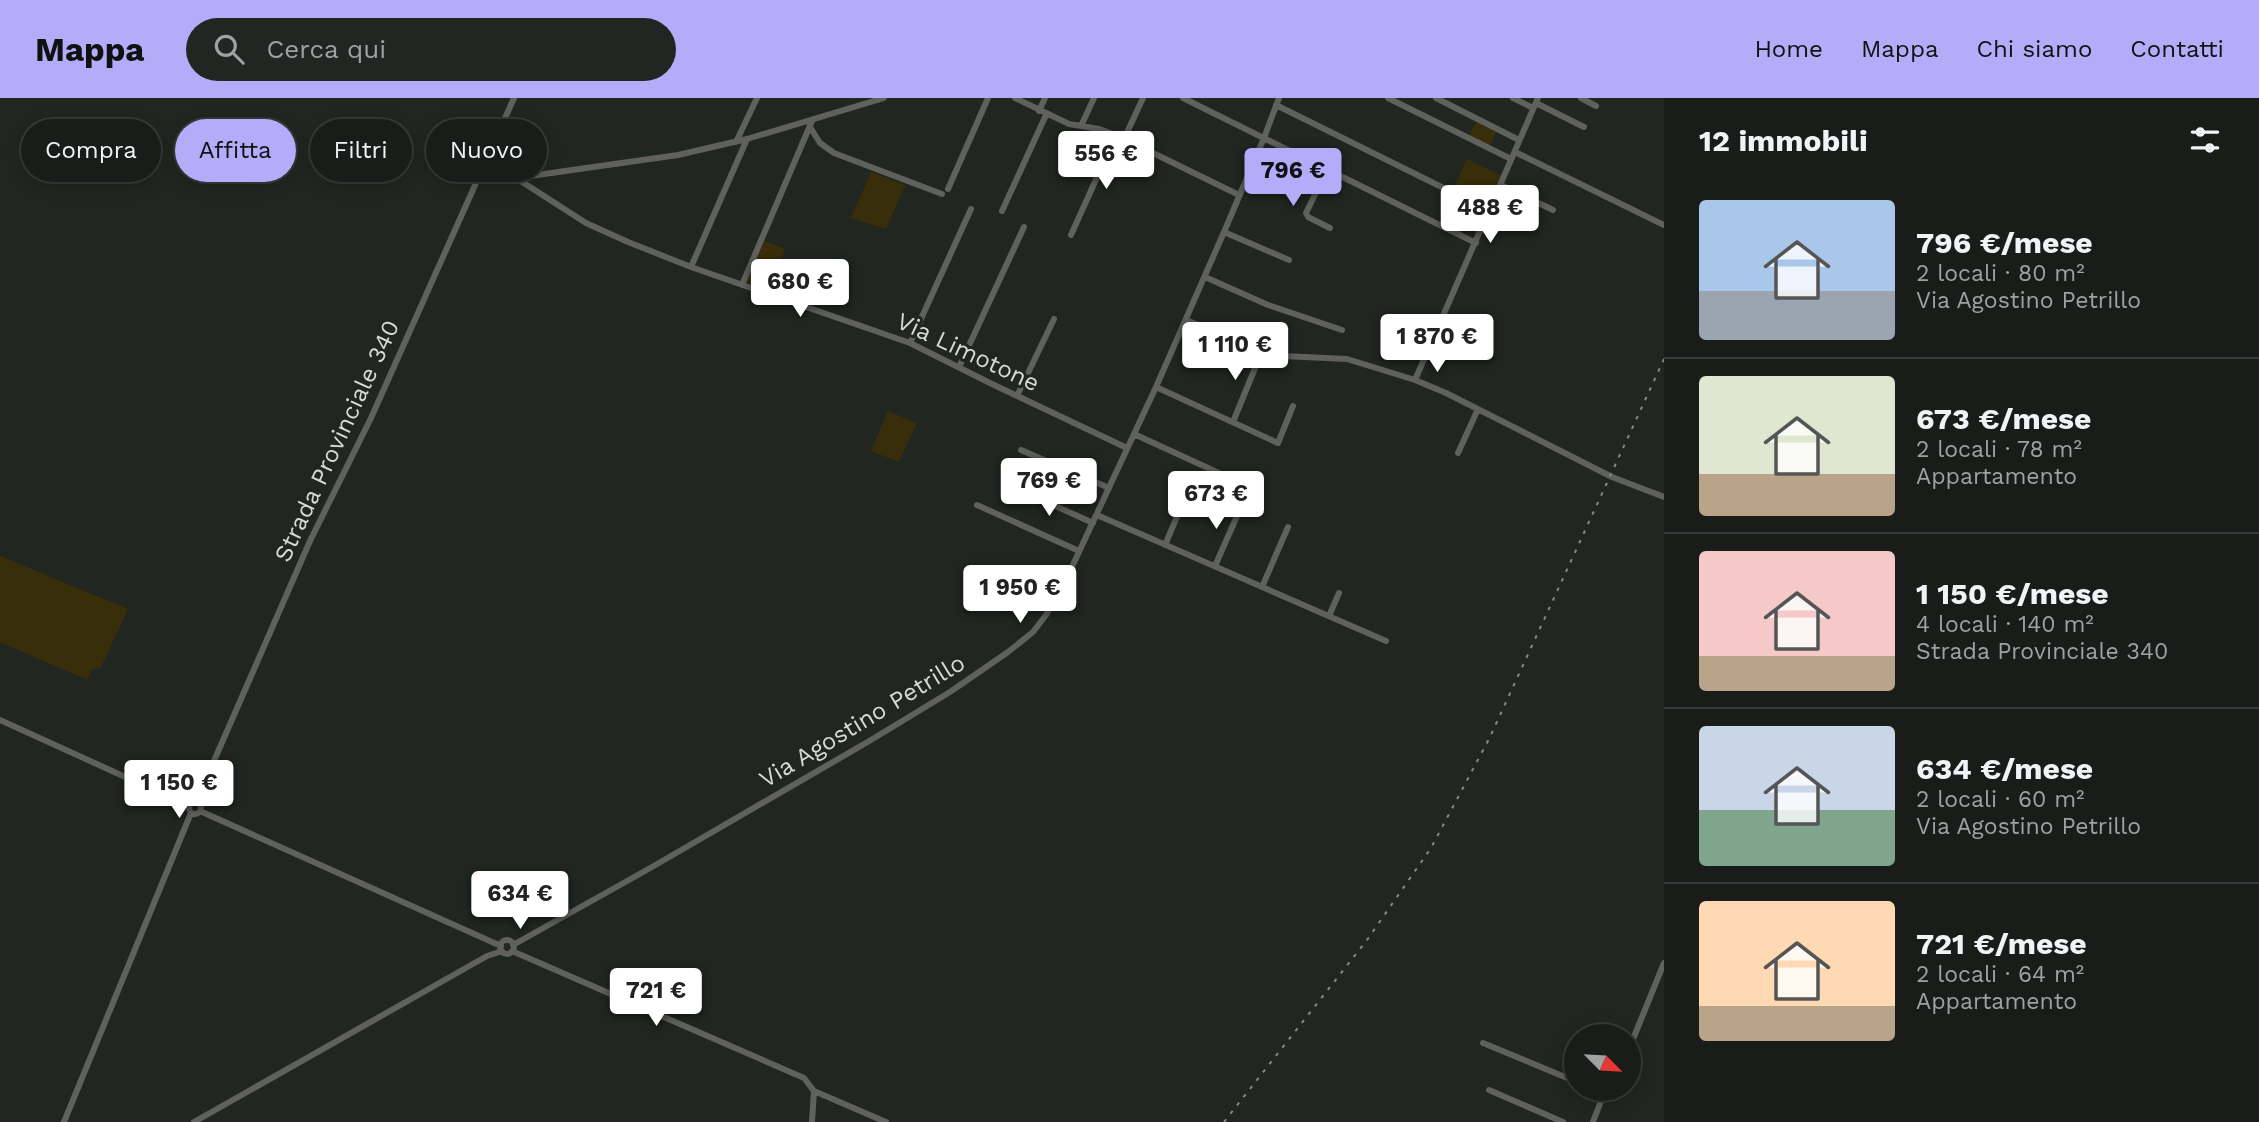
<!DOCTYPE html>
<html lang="it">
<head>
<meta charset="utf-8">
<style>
  :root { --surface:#191c19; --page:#222522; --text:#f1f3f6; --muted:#9fa1a2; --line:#373a38; --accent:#b4acf9 }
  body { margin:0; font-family:"Work Sans",sans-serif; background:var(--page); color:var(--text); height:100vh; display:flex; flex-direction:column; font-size:26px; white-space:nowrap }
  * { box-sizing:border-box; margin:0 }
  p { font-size:23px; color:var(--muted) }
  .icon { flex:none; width:38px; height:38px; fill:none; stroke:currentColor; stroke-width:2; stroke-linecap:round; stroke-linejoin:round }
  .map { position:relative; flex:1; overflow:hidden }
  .drawer { display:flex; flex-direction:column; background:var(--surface); width:595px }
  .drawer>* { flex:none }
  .banner { position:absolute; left:21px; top:21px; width:665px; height:63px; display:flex; gap:14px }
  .needle { width:46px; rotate:114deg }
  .fabs { position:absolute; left:1564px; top:926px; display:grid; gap:14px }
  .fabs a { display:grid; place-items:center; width:77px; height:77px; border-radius:50%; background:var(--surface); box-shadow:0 4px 18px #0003,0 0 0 2px var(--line); font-size:35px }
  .price { position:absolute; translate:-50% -60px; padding:0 16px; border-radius:7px; background:#fff; color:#222; font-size:23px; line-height:46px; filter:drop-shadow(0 2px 4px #0008) }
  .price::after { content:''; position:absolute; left:50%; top:42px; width:21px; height:16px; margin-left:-10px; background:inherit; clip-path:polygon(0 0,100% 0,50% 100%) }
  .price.selected { background:var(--accent); color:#111 }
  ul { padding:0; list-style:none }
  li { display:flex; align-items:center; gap:21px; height:175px; padding:0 35px }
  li+li { border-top:2px solid var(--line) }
  li span { display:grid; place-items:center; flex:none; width:196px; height:140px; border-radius:7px; color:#555 }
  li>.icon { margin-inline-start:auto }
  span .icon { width:84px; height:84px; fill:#fffc; stroke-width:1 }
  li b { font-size:30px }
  h2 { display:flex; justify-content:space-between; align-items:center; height:84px; padding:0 35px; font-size:30px }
  .pill { padding:0 24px; border-radius:32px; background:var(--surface); box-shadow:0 4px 18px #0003,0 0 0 2px var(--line); font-size:24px; line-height:63px }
  .pill.selected { background:var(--accent); color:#111 }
  header { display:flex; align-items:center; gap:42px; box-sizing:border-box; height:98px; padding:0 35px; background:var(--accent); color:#111 }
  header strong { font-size:33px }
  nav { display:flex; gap:38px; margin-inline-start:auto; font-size:24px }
  .search { width:490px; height:63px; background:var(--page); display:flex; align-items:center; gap:18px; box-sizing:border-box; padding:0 24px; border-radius:38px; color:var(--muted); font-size:26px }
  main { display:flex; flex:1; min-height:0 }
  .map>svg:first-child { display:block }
</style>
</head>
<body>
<header>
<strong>Mappa</strong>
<div class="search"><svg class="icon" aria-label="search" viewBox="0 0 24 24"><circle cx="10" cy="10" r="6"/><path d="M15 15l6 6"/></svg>Cerca qui</div>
<nav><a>Home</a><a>Mappa</a><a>Chi siamo</a><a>Contatti</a></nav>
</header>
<main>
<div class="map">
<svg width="1664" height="1024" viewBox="0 0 1664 1024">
  <rect width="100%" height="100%" fill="#212621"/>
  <path fill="#392e0a" d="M1476,24L1496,34L1490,48L1469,38Z
    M1467,61L1500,77L1487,109L1453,92Z
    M871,74L905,87L886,131L851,120Z
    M764,143L785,151L768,192L747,183Z
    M888,313L917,325L899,364L871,353Z
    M0,458L128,511L101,569C93,571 89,573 88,582L0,544Z"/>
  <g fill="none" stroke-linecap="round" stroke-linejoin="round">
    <path stroke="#60615d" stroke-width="6" d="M1015,0L1069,26L1099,31L1116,37L1239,97
      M1183,0L1476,145
      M1388,0L1511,61
      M1436,0L1519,42
      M1513,0L1533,10
      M1581,0L1596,8
      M1536,5L1584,29
      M1276,7L1490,113
      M1039,13L1045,0
      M1081,28L1094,0
      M810,29L820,45L834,55L942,96
      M1124,41L1143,0
      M736,44L757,0
      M1515,54L1664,127
      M482,71L516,80L586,125L628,144L691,169L910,245L992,286L1127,350
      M1327,72L1306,115L1308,119L1330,130
      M516,80L678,57L747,41L884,0
      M1501,87L1553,112
      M948,91L988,0
      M1002,113L1046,17
      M1224,134L1289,162
      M1071,137L1116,37
      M691,169L747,41
      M1205,179L1268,207L1342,232
      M742,187L812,23
      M1186,222L1262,253L1283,258L1347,261L1415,282L1446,295L1612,379L1664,399
      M910,245L971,111
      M959,269L1024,129
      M1415,282L1538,0
      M1156,289L1278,345L1293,308
      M1017,298L1054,221
      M1233,324L1262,253
      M1134,336L1232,381
      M1021,352L1109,390
      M1458,355L1478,311
      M1016,390L1093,425
      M977,407L1079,453
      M1097,417L1386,543
      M1165,447L1191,386
      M1215,468L1241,409
      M1262,489L1288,429
      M1329,518L1339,495
      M0,622L189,708
      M189 710a6 6 0 1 1 12 0a6 6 0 1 1-12 0Z
      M196,704L310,443L371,320L514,0
      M200,713L501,848
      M500 849a7 7 0 1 1 14 0a7 7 0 1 1-14 0Z
      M513,847L652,769L871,642L950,594L1008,554L1033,534L1046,517L1071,471L1156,289L1224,134L1264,40L1279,0
      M512,853L804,980L814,993L886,1024
      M1483,945L1577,984
      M1629,951L1664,865
      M1593,990L1603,995
      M1489,992L1563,1024
      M64,1024L191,715
      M194,1024L487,858L502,853
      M812,1024L814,993
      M1593,1024L1606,990"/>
    <path stroke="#868a86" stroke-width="2" stroke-dasharray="3.5 7" stroke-linecap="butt" d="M1224,1024L1367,842L1431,750L1489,641L1664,261"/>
  </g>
  <g text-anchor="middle" stroke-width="6" stroke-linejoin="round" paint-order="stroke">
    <g font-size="24" fill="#d7dad7" stroke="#212621">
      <text transform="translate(968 254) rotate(25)" y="8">Via Limotone</text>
      <text transform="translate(337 343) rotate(-65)" y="8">Strada Provinciale 340</text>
      <text transform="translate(862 623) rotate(-31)" y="8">Via Agostino Petrillo</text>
    </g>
  </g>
</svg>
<div class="fabs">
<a><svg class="needle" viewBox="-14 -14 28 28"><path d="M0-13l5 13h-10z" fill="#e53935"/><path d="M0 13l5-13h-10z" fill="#9fa1a2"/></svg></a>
</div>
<b class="price" style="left:1106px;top:93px">556 €</b>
<b class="price selected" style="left:1293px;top:110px">796 €</b>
<b class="price" style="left:1490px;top:147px">488 €</b>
<b class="price" style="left:800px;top:221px">680 €</b>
<b class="price" style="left:1437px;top:276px">1 870 €</b>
<b class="price" style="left:1235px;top:284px">1 110 €</b>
<b class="price" style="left:1049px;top:420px">769 €</b>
<b class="price" style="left:1216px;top:433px">673 €</b>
<b class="price" style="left:1020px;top:527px">1 950 €</b>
<b class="price" style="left:179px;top:722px">1 150 €</b>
<b class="price" style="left:520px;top:833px">634 €</b>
<b class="price" style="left:656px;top:930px">721 €</b>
<div class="banner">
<a class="pill">Compra</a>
<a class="pill selected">Affitta</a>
<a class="pill">Filtri</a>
<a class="pill">Nuovo</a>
</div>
</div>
<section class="drawer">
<h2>12 immobili<svg class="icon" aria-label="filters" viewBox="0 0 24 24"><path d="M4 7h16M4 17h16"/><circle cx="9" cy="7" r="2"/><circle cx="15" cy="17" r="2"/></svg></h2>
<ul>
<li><span style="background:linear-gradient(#a9c7e8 65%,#9aa5b1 0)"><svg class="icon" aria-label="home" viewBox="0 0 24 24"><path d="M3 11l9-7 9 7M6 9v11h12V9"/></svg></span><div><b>796 €/mese</b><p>2 locali · 80 m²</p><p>Via Agostino Petrillo</p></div></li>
<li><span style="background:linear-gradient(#dfe7d0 70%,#b9a48a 0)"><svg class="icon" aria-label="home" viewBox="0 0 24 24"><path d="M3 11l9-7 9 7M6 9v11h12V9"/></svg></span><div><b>673 €/mese</b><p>2 locali · 78 m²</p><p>Appartamento</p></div></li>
<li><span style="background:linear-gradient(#f6c9c9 75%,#b9a48a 0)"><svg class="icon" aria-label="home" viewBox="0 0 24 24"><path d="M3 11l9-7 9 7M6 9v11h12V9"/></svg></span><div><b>1 150 €/mese</b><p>4 locali · 140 m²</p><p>Strada Provinciale 340</p></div></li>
<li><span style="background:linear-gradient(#c9d6e8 60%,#7fa58c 0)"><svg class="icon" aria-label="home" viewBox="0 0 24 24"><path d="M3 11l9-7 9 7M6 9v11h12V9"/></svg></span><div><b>634 €/mese</b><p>2 locali · 60 m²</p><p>Via Agostino Petrillo</p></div></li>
<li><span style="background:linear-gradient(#ffd9b3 75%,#b9a48a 0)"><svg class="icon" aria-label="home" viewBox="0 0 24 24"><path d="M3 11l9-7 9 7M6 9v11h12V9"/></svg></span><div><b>721 €/mese</b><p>2 locali · 64 m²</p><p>Appartamento</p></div></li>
</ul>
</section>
</main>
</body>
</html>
